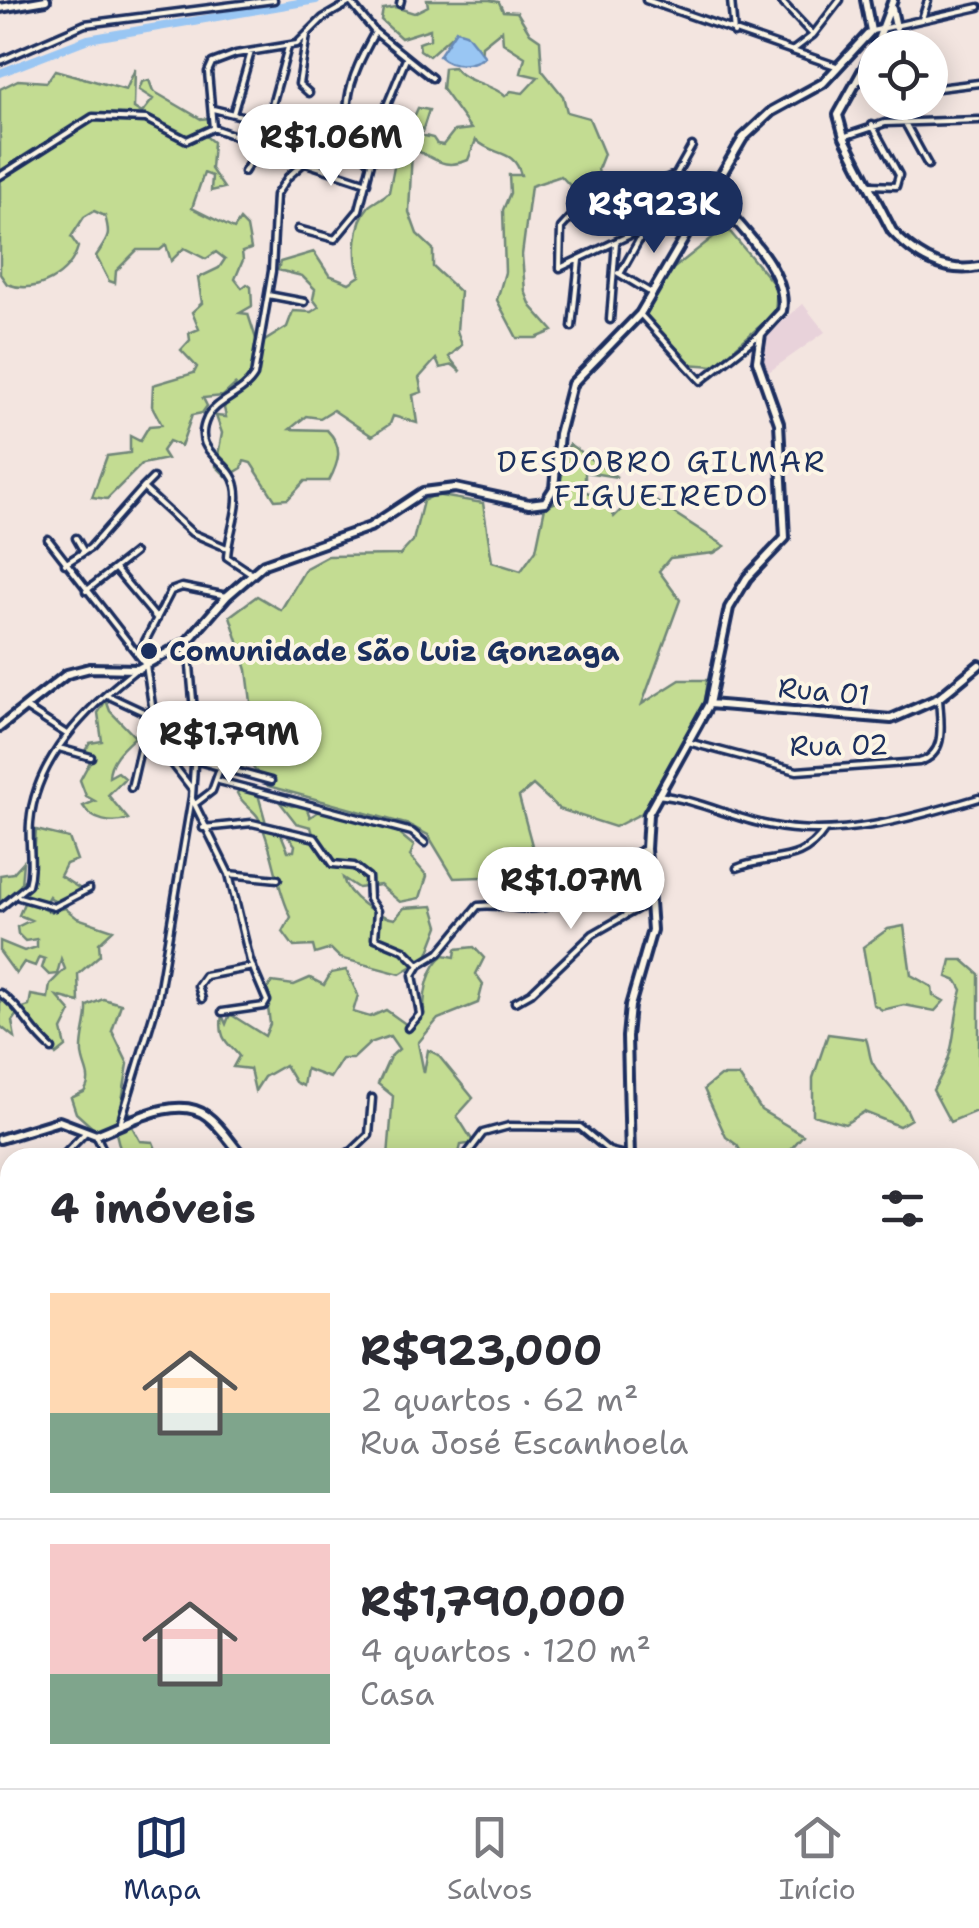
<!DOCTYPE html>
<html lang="pt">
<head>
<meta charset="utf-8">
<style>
  :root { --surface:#fff; --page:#f2f2f3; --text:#2b2b33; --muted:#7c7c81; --line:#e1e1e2; --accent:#1b2f5e }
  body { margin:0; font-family:"Shantell Sans",sans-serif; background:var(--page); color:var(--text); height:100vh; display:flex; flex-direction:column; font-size:38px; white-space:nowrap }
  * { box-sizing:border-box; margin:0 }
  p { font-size:32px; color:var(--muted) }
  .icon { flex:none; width:55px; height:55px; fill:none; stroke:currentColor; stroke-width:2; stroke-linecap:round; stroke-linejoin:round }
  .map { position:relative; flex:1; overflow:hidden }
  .details { position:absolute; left:0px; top:1148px; width:980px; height:642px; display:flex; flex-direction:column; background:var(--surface); border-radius:30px 30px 0 0; box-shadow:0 5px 25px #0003 }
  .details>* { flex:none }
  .controls { position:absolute; left:858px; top:30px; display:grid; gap:20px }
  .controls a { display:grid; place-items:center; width:90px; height:90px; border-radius:50%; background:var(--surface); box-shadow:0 5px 25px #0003; font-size:50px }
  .price { position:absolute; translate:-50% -85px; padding:0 22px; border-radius:35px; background:#fff; color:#222; font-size:32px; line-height:65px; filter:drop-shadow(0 2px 5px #0008) }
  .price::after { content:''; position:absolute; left:50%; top:60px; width:30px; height:22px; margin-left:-15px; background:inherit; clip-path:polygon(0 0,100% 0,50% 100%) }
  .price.on { background:var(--accent); color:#fff }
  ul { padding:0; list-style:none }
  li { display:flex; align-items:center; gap:30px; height:250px; padding:0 50px }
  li+li { border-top:2px solid var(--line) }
  li span { display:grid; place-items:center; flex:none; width:280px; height:200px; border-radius:0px; color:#555 }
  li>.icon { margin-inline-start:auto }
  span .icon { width:120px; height:120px; fill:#fffc; stroke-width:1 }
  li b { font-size:42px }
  h2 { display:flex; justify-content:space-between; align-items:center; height:120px; padding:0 50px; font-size:42px }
  .menu { display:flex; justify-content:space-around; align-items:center; height:140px; border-top:2px solid var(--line); background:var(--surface); font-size:28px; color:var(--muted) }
  .menu a { display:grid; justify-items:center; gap:5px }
  .menu .on { color:var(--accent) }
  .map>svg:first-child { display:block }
</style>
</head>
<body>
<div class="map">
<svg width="979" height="1788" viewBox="0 0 979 1788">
  <rect width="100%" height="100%" fill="#f3e5e0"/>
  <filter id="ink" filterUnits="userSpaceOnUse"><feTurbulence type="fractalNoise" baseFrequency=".01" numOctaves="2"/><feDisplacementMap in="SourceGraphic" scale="20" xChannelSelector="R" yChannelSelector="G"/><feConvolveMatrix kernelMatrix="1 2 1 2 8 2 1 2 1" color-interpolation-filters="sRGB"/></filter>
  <g filter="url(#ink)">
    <path fill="#e8d2da" d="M803,304L825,332L763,376V338Z"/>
    <path fill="#c3dc92" stroke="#6f8678" stroke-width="2.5" d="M427,0H490L499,2L503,11L517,12L530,33L540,40L542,70L563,96L567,112L589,118L604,154L598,169L601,187L595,193L579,195L561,176L531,186L522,255L525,291L531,306L553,331L536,338H517L497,300L505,272L503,210L510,193L509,175H521C514,148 494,157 476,140L468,160C441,171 434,156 412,149L409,212L417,234L433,249V267L460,292L457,331L462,345L449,357L461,372L453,365L440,368L436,359L419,378L422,392L413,395L417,423L393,416L390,424L372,436L333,410L320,418L306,416L290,429L327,430C344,447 339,462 329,481H305L288,499L275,500L251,463L244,461L242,468L227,477L216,466L222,433L216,416L226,417L224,408L236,384L223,396L203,398L207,406L202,413L192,415L181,446L169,441L162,451L167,459L142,464L107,499L92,497L107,456L130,453V436L140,441L149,426L162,425L152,406L153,385L194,373L197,367L181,350L190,340L189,333L199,329L192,312L202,303L198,278L219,268L225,259L216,252L206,259L184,248L171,261L166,245L160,250H137L116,271L115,283L109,281L96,256C108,238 111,237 105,216L94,211L84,217L71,237L78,247C70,275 36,295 7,284L0,274V89L18,80L47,82L55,70L126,90L135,69L134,108L142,113L153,99L139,90L142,82L149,80L153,91L201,119L209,118V129L203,134L213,142L211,169L224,188L211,191L212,176L204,173L192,208L234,229L240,220L247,227L251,249L242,252L243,260L235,279L242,288L247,284L251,287L252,306L240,313L248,314L258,345L287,327L293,311L311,312L319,307L313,299L315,289L302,276L278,270L280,262L314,252L329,275L349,283L360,276C353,257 354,223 369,206C375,201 383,198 389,192L396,157L418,108L429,110L421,135L433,138L437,144L443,145L454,131L471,129L442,89L444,68L454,67C466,84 492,83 505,96L511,91L523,93L538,77L521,73L525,57L503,43L502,30L482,46L481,58L458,30L429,56L420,50L419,43L430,39V29L401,38L381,20L383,9L395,7L414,13L428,6Z
      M726,227L777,288L775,313L714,366L687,364L645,313L669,272Z
      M569,444L617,477L585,472V492L602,495L614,517L640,491L725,546L714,553L670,558L659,571L680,600L642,704L680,680H707L704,703L642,813L615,827L559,809L533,785L519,797L547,901L529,904L509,897L510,876L454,878L428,835L409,825L268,786L251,765L239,767L216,749L218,722L252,710L247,670L230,616L257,596L281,610L306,568L328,556L400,555L413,541L423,501L435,495L483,503L492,562L521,571L536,550L545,507L556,502Z
      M106,700L110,711L135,737C125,746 109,759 109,777L118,772L125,778L108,795L128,819C113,825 92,821 83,806L95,801L86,796L80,780L93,756L83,754L90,743L102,741L98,713Z
      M245,784L256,787L266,823L281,834L288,851H294L295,845L287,835L291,830L313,834L311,827L296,823L279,801L292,806L305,804L310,817L321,810L391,827L414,846L410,856L427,876L420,898L400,902L380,885L358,888L343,878C347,896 377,917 395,919L404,908L433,906L439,926L427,957L400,974L340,958L331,949L315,954L313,946L294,947L283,932L291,917C275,885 274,849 258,817C252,808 242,804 237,793Z
      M36,830L69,838L77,860L66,864L60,876L79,888L75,897L55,902L49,896L42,908L50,912L65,908L77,918L113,930L99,943L100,955L78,974L79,1002L57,996L71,1012L62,1030L66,1047L56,1055L47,1040L17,1014L12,1021L15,1038L0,1026V995L23,1008L29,1006L31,995L48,998L50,984L65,969L61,959L57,974L49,975L42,968L45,959L39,957L35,966L24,962L16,974L0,952V941L24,951L37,947V939L25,941L18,934L17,927L31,920L19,915L24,903L22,891L0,904V875L13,873L23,862L21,884L33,869Z
      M904,926L911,975L932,987L933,995L944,1001L935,1011L904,1005L882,1010L873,1004L863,947L888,929Z
      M474,947L484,958L476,974L483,984L478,1003L438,1019L418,1043L424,1073L428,1050L438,1055L473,1098L457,1116L474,1143L461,1145L458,1157H388L393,1096L378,1084L390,1057L399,1049L390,1036L370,1043L353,1059H342L330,1078L306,1069L303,1086L295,1082L285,1065L264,1077L255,1091L250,1069L233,1067L239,1056C229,1043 218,1041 222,1015L226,1024L230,1014L265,1036L270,1024L266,991L272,982L294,985L310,978L324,985L331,973L346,970L358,995L353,1012L370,1017L386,1010L407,1025L424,1010C424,991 429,966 444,955L455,957L456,949Z
      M951,960H963L979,974V1110L950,1122L933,1090C959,1048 950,1034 962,990L957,981L947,977Z
      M103,999L121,1004L112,1031L128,1064L122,1101L133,1117L130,1123L140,1141L153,1142L159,1157H122L115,1129L119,1122L95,1130L76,1113L71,1098L84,1092C94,1077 83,1069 82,1053C81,1036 88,1023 87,1006Z
      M828,1034L866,1039C869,1046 869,1055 872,1062C884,1084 902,1096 911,1119L899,1126L864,1112L845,1124L813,1115V1078Z
      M720,1076H739L761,1110L803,1135L784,1157H744L737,1145L726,1137L704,1089Z
      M6,1294L10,1296V1403L2,1405L10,1410L3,1426L0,1418V1317Z
      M970,1404H979V1533L970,1522Z
      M979,1678V1788H793L797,1780H970V1751L979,1742L974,1716Z
      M491,1780H619L617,1788H475Z"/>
    <path fill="#99c6f3" stroke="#678ab7" stroke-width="2.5" d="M456,30L466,33L485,57C471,66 452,68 439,56Z"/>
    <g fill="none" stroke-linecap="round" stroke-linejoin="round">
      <path stroke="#99c6f3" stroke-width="8" d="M0,73L88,39L316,0"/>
      <defs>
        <path id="minor" d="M646,0L836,66
          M731,0L734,33
          M780,0L811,33
          M351,3L375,32L432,78
          M400,4L401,0
          M922,19L928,0
          M872,31L979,7
          M307,35L299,84L309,93
          M792,51L813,35L840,0
          M0,61L85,24L274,0
          M859,80L875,85
          M930,89L979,83
          M213,109L266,122
          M233,114L251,52
          M904,121L928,165
          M378,127L406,59
          M213,128L260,145
          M846,136L885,123L979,120
          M306,163L367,183
          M244,172L261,145L288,47
          M0,176L93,117L146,119L187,140L213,128L208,72L212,63L236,54L297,44L323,18L354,0
          M871,185L896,186L899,175L872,125
          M651,225L560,268L561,228L572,216L677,174L711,193
          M298,229L335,239L359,210L371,163C330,120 350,78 375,32
          M618,273L653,294
          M620,274L692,146
          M268,295L305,302
          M640,314L701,381L759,335
          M610,320L616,242
          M572,327L579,260
          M143,488L153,478
          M76,538L84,552
          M48,539L146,665L158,745L192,789
          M65,564L90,548L143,488L192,533L227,548
          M115,569L157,619
          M251,573L227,557C228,535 241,507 236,486C230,458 190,454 207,418C216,400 243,395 254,376L272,271L276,195L288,177L348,123
          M86,591L134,553
          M138,655L171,591L182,587L227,596
          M107,695L152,716
          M26,708L68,735
          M688,742L797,771L919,762C948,754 940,722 939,698
          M59,748L91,757
          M194,760L271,781
          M219,781L412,832L425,843
          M131,788L141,745H158
          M657,795C697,799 729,817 768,825C837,840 913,818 979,798
          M192,799L229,874L250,961L267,1001L264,1006L222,1012
          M195,804L212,791L221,766
          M203,828L252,823L315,838L333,864L354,866L368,877L369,899L377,911L375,938L404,950L419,965
          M737,868C771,854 800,867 825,830
          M229,874L278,879
          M19,897L54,907L89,889
          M0,908L28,885C34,864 28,844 30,823C35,759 87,708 134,671
          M0,993C23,1009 30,1031 52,1049
          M202,999L198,986L205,976L253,967
          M515,1002L531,993L593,934L651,901
          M408,1028L420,1014L413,975L419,965L439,953L478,906C501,903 525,913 549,906C587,894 609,861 646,849
          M120,1124L158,999L192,797L196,734L188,643
          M96,1135L107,1158
          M349,1154L369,1135L372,1098
          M61,1158L85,1133
          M464,1158L483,1133L509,1126L580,1127L609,1151L629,1156
          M970,1288L979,1285
          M0,1578L10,1569
          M970,1589H979
          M267,1780L270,1788
          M787,1780L790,1788
          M253,1788L258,1780"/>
        <path id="tertiary" d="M0,8L46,0
          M892,9L896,27
          M875,48L838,115L844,137L892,231C915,256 944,274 979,267
          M875,48L893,0
          M709,704L891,719L939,698L979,665
          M0,727L67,674L90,668L138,669L187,642L227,596L264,564L370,527L423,492L455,488L529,504L545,502L554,488L559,434L572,384L640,314L743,138L772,111L823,83L871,31L865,0
          M0,1139L59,1121L96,1135C126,1124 177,1093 207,1116C222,1127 231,1144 244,1158
          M343,1158L349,1154L353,1158
          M630,1158L627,1037L630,1006L652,930L646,849L648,814L709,704L729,608L747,578L785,538L779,423L757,361L761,334L782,311C790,270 735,223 712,193
          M970,1199L979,1187
          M752,1788L756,1780"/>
      </defs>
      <use href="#minor" stroke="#1b2f5e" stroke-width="11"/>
      <use href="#tertiary" stroke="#1b2f5e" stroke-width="14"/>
      <use href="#minor" stroke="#fcf5e5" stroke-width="4"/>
      <use href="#tertiary" stroke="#fcf5e5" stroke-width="6"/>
    </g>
  </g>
  <circle fill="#1b2f5e" stroke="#fcf5e5" stroke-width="4" cx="149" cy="651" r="10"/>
  <g text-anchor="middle" stroke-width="8" stroke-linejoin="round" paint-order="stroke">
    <g font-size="28" font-weight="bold" fill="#1b2f5e" stroke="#fcf5e5" text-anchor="start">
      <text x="169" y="661">Comunidade São Luiz Gonzaga</text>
    </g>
    <g font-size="28" fill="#1b2f5e" stroke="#fcf5e5">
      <text transform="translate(824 691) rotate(5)" y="10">Rua 01</text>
      <text transform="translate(839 745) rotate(-1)" y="10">Rua 02</text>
    </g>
    <g font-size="30" letter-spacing="2.5" fill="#1b2f5e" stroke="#fcf5e5">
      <text x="662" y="472">DESDOBRO GILMAR<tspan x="662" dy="34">FIGUEIREDO</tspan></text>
    </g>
  </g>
</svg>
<div class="controls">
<a><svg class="icon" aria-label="locate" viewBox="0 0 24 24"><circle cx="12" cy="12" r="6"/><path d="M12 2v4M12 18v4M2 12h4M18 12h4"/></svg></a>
</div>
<b class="price" style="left:331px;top:189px">R$1.06M</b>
<b class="price on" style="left:654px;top:256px">R$923K</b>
<b class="price" style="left:229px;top:786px">R$1.79M</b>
<b class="price" style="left:571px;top:932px">R$1.07M</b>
<section class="details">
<h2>4 imóveis<svg class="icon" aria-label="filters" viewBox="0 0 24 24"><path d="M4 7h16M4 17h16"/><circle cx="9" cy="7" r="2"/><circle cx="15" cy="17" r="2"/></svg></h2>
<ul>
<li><span style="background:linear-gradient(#ffd9b3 60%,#7fa58c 0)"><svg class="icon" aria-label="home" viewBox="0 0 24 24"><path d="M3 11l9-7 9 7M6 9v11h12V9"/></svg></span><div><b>R$923,000</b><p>2 quartos · 62 m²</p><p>Rua José Escanhoela</p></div></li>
<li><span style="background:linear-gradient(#f6c9c9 65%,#7fa58c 0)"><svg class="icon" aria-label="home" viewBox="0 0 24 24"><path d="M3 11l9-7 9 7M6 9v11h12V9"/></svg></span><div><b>R$1,790,000</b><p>4 quartos · 120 m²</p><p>Casa</p></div></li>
</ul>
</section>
</div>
<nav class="menu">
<a class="on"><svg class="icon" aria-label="map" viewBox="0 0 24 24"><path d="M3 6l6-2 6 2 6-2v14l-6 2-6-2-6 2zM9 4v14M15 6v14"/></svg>Mapa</a>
<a><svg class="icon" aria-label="saved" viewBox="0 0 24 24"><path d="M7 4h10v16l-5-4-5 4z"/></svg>Salvos</a>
<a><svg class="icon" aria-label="home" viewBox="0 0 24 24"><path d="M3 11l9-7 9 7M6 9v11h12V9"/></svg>Início</a>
</nav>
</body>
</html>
